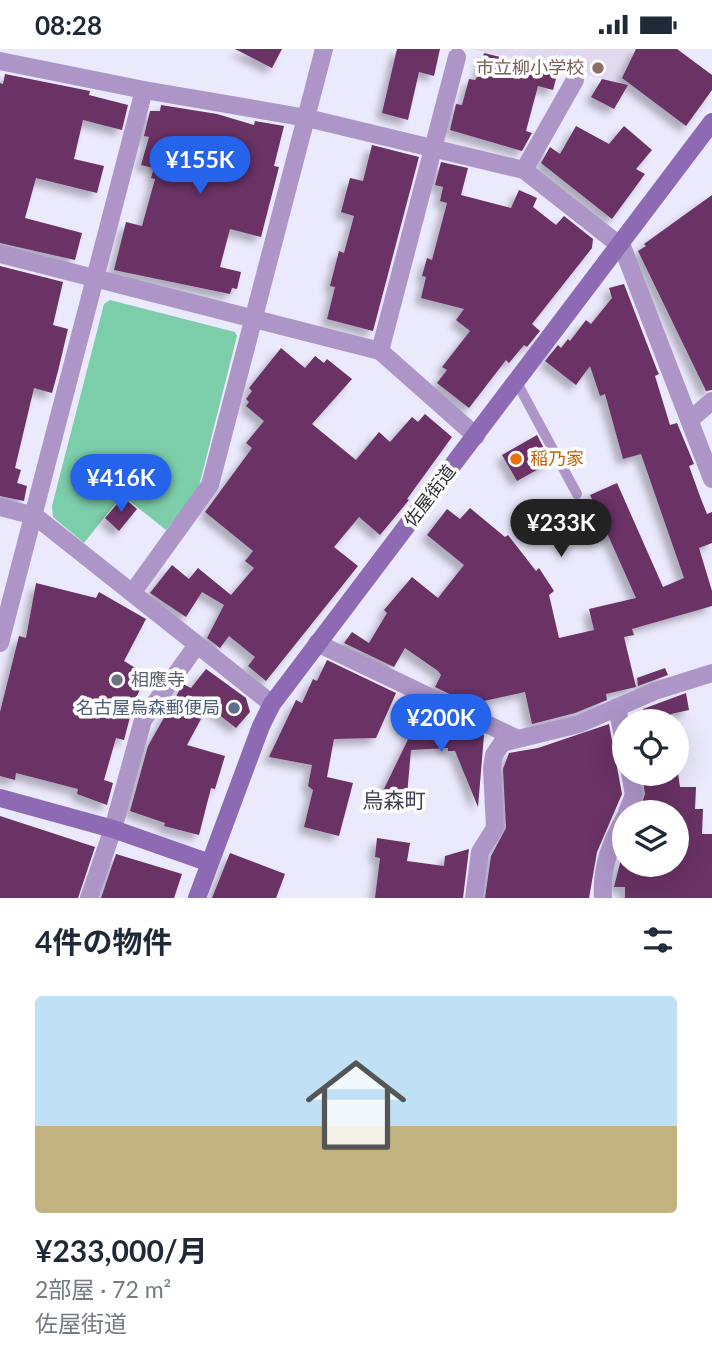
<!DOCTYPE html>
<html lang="ja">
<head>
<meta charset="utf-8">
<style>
  :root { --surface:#fff; --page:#f2f2f3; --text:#1f2937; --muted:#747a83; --line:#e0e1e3; --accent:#2563eb }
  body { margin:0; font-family:Lato,"Noto Sans JP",sans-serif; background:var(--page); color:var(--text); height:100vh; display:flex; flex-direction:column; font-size:26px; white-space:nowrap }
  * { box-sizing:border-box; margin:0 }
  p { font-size:23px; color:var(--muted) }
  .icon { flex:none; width:38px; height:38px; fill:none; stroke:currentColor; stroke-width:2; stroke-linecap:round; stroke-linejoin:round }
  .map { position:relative; height:849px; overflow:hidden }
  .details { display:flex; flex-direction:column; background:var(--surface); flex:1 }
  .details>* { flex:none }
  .buttons { position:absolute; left:612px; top:660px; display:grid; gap:14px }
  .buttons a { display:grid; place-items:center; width:77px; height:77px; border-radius:50%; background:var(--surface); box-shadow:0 7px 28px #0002; font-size:35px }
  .price { position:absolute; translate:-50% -60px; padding:0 16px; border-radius:24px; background:var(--accent); color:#fff; font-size:23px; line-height:46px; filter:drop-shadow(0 2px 4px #0008) }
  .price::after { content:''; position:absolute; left:50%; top:42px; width:21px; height:16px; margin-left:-10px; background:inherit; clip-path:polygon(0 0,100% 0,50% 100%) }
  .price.current { background:#222; color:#fff }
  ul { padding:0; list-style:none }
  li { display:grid; align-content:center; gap:14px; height:371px; padding:0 35px }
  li+li { border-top:2px solid var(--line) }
  li span { display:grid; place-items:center; height:217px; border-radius:7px; color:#555 }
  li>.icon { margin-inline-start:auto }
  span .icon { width:126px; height:126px; fill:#fffc; stroke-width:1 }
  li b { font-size:30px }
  h2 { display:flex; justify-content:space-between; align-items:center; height:84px; padding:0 35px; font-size:30px }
  .status { display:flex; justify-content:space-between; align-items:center; height:49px; padding:0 35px; background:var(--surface); direction:ltr }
  .status svg { height:19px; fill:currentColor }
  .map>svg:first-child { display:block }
</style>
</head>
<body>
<div class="status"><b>08:28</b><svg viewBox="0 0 49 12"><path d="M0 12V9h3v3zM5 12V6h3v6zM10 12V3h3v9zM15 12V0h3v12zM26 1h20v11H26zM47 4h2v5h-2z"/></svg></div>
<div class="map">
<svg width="712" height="849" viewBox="0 0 712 849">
  <defs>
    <filter id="shadow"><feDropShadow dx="-6" dy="6" stdDeviation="3.5" flood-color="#0004"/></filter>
  </defs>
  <rect width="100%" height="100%" fill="#ebe9fc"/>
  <path fill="#e1d9ef" d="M471,0H651L635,37Z"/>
  <path fill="#7ccdaa" d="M110,251L235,283L237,287L198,441L166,481L122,446L84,494L53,468L52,457L104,255Z"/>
  <path fill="#6b3165" filter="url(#shadow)" d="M235,0H282L272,19Z
    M397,0H440L434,27L419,23L408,71L382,64Z
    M636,0H677L712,26V41L686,77L622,29Z
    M484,4L558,22L553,41L538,37L526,82L532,84L522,102L450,81L456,55L462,56L469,30L475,31L478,27Z
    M5,25L90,42L89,46L128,56L122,81L83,71L74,110L104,117L97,144L36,129L25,169L82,184L75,211L0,194V34L3,35Z
    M602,30L628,36L614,60L591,48Z
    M161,56L217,65L254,76L255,72L284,77L274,117L279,118L261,188L230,180L220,218L241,223L237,240L232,239L230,245L114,221L126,173L142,177L155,130L151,129L154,119L141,116L149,88L144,87L150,62H160Z
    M576,77L609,95L624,77L652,101L636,120L645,125L612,170L541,114L550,98L560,105Z
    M372,96L419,108L373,282L327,270L335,238L330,237L339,202L344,204L354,167L341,163L350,129L363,132Z
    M441,113L468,119L461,146L511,159L519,141L537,149L533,158L556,176L564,167L593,190L592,199L532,275L540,282L527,298L524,296L509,314L506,311L469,359L437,334L447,321L442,318L470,282L456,271L464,260L421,249L426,228L422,227L427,209L432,211L447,154L440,152L443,138L435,136Z
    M712,146V341L706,342L638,202L646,197L644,195Z
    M0,217L63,233L53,276L68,280L58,322L52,344L34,339L15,419L21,421L17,434L27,437L24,452L0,447Z
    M624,235L657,321L659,325L655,327L670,376L677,374L694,415L689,417L701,450L707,465L712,463V494L699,499L712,542V557L632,580L634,586L624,588L636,638L606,645L607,651L575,664L532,675L525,643L470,655L435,638L441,626L438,622L405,599L394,618L344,594L352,583L369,594L387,564L384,561L412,528L438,549L464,516L427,486L447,460L460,470L470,459L505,488L508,486L536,522L539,519L554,542L549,546L559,589L594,581L589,560L636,549L590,446L617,434L663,538L684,529L641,405L623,410L605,345L600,347L590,317L576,336L545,312L558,296L561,299L568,290L570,292L586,271L591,275L612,249L609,239Z
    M281,299L305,319L315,307L324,314L327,310L352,330L312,375L356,411L379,383L390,393L412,368L418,373L425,365L452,388L407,450L409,451L380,486L359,468L334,498L358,517L266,632L248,617L255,608L229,587L220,599L207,589L224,556L202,543L186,568L150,544L172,516L189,530L198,519L231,546L254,519L245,512L253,502L205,463L252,399L246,394L264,372L246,357L249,353L246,350L252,342L249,339Z
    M537,386L551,413L517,432L502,406Z
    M123,448L137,460L119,482L105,469Z
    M36,534L96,549L99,543L146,570L124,612L147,626L134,653L124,691L116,689L104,731L113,734L107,756L77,745L78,740L16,724L15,731L0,727V663L19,587L26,589Z
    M327,611L396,644L376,689L334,690L327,728L353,734L339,787L304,778L313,741L308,737L312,716L269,708L296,651L302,654L313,630L317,632Z
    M665,619L668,626L638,637L637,629Z
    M206,620L246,649L250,663L236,679L208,657L187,696L225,707L215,740L211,739L199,786L164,777L165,774L130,762L148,697L183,635L191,639Z
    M686,644L689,661L671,665L672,672H645L643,660Z
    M416,674L468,678L484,686L478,758L455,702H448V699L411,701L407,746L382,744Z
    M609,675L622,745L597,803L589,849H485L491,807L506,779L503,720L509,704L538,699Z
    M642,724H678L680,738H696L695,760H703L702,785H712V849H625V838H614L625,794V816H677V763H639L645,745Z
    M0,767L95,798L78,849H0Z
    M377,789L410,794L407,812L444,817L445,807L469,800L463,849H375L380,809L375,808Z
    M230,804L285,825L276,849H212Z
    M116,805L182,825L174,849H101Z"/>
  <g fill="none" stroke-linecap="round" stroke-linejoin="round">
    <path stroke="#ad95c8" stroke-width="10" d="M516,332L577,445"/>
    <path stroke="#ad95c8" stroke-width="18" d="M0,12L144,41L307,69L524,121L618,195
      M524,121L575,31
      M620,192L712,430
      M0,205L380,302L476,387
      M380,302L457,8
      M691,370L712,352
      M0,458L35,467L272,655
      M133,543L210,436L324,0
      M0,594L144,41
      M317,594L516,689
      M617,658L625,698
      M627,763L634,746L630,724
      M89,849L113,780L143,671L197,596
      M474,849L480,803L495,779L492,719L494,706L502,694L579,675L655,642L712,624
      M603,849C601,818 610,795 625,768"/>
    <path stroke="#8e6ab4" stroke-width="18" d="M0,749L113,780L210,814
      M197,849L261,677L272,655L712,73"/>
  </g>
  <circle fill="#8d6e63" stroke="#fff" stroke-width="2.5" cx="598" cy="19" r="7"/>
  <circle fill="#e8710a" stroke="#fff" stroke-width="2.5" cx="516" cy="410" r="7"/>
  <circle fill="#6b7280" stroke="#fff" stroke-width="2.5" cx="117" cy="631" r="7"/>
  <circle fill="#5c6f8a" stroke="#fff" stroke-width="2.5" cx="234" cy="659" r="7"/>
  <g text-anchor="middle" stroke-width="7" stroke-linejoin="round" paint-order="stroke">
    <g font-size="18" fill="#785e54" stroke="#fff" text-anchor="end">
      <text x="584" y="25">市立柳小学校</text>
    </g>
    <g font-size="18" fill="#c56008" stroke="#fff" text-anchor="start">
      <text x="530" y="416">稲乃家</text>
    </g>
    <g font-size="18" fill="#2e2d36" stroke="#fff">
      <text transform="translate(430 447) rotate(-53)" y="6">佐屋街道</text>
    </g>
    <g font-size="18" fill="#5b616d" stroke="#fff" text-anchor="start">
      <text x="131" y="637">相應寺</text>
    </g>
    <g font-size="18" fill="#4e5e75" stroke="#fff" text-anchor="end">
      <text x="220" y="665">名古屋烏森郵便局</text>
    </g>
    <g font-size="21" fill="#413e52" stroke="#fff">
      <text x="394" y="759">烏森町</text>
    </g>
  </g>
</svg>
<div class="buttons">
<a><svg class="icon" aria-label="locate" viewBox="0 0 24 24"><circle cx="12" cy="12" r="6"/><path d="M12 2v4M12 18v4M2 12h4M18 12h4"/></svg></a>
<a><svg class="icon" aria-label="layers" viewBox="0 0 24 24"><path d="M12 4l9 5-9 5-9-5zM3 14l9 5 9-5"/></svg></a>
</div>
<b class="price" style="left:200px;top:147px">¥155K</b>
<b class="price" style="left:121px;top:465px">¥416K</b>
<b class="price current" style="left:561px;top:510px">¥233K</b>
<b class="price" style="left:441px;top:705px">¥200K</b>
</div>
<section class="details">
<h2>4件の物件<svg class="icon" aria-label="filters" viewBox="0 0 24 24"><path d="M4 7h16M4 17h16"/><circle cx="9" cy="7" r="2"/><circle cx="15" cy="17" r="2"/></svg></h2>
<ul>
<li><span style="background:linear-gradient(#bfe0f5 60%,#c2b280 0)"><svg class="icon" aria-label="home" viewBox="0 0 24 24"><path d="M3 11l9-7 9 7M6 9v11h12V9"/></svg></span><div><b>¥233,000/月</b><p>2部屋 · 72 m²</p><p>佐屋街道</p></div></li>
</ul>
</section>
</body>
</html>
